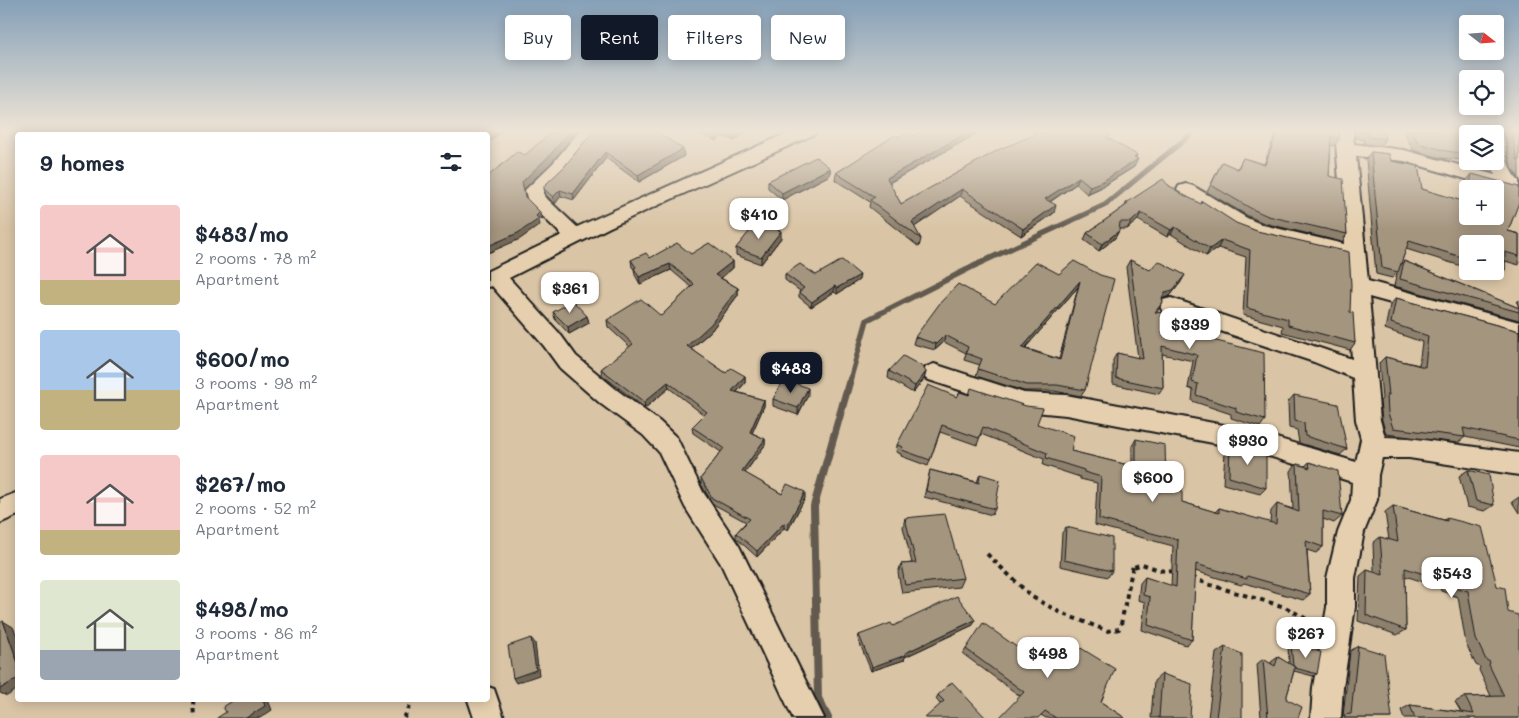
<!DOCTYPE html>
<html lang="en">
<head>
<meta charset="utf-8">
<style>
  :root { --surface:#fff; --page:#f2f2f3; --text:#1f2937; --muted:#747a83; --accent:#111827 }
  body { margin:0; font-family:Mali,sans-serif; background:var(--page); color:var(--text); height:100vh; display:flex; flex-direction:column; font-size:19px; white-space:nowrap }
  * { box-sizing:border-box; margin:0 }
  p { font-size:16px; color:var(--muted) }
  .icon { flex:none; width:28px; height:28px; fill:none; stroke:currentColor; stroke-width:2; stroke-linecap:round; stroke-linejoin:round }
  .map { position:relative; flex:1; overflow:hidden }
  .panel { position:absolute; left:15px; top:132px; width:475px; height:570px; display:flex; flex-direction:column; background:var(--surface); border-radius:5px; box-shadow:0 2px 12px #0003 }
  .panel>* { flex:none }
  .banner { position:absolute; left:505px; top:15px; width:475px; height:45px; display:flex; gap:10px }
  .needle { width:32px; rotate:107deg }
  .fabs { position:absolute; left:1459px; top:15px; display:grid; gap:10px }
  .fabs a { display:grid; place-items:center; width:45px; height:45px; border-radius:5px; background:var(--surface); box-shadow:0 2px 12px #0003; font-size:25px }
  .price { position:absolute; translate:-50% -42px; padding:0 11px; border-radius:10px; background:#fff; color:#222; font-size:16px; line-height:32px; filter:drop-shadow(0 1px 2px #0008) }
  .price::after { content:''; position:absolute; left:50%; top:30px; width:15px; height:11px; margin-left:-8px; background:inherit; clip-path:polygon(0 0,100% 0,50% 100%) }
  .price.selected { background:var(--accent); color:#fff }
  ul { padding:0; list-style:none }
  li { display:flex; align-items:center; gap:15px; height:125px; padding:0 25px }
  li span { display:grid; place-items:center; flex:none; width:140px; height:100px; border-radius:5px; color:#555 }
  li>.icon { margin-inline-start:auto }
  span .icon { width:60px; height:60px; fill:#fffc; stroke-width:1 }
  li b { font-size:21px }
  h2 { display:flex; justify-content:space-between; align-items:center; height:60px; padding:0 25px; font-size:21px }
  .chip { padding:0 18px; border-radius:5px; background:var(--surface); box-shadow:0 2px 12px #0003; font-size:18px; line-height:45px }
  .chip.selected { background:var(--accent); color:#fff }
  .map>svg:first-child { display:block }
</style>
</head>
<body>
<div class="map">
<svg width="1519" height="718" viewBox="0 0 1519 718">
  <rect width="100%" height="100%" fill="#d9c4a5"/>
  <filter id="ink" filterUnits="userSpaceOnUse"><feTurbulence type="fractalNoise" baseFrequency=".02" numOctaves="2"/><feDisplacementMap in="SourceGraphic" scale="10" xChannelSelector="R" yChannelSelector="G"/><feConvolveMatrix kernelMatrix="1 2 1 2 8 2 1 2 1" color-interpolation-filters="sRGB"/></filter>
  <g filter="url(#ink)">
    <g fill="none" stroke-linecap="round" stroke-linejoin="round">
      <path stroke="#625a4f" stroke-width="5.5" d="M849,384L867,320L980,263L1105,205L1196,130"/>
      <path stroke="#625a4f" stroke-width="8" d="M828,718L818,698L814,506L849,383"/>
      <defs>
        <path id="street" d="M240,130H260L264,135H244Z
          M580,130H598L565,171L544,192V196L577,227L794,130H818L815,134L610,227L509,278L560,334L576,356L617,390L659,421L677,438L703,492L739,546L824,718H793L721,564L685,507L659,452L643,435L601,404L560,368L544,346L492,286L488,287V271L562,235L528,202L525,190L553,163Z
          M1335,130H1353L1354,144L1404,150L1495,175L1490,161H1495V134H1491H1501L1504,138C1506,153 1507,170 1519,181V194L1504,188L1494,187L1404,161L1356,156L1368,281L1519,322V338L1369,297L1380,420L1385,437L1409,438L1519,453V475L1409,458H1382L1378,475L1377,500L1364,532L1355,578V607L1343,687L1341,718H1311L1313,687L1327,607V578L1338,532L1351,500L1352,482L1250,450L1066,415L1024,411L926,379L923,373L926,367L934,364L1024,393L1066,395L1250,430L1356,462L1361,439L1356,420L1353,378L1314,362L1163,312L1160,306L1163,300L1171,298L1352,359L1345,258L1253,236L1233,228L1179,194L1177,190L1179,186L1186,184L1193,186L1247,218L1263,225L1344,244Z
          M18,492V515L0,523V499Z
          M488,687L494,689L504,718H474L468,700H488Z"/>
      </defs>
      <use href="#street" stroke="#1c1c1c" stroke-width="4"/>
      <path stroke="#1c1c1c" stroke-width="4" stroke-dasharray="4.5 4.5" stroke-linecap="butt" d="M987,554L1032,597L1061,613L1108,631L1119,629L1121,624L1133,565L1134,567L1142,564L1159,570L1174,572
        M1192,577L1207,584L1285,607L1314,623
        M193,700L194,718
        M404,718L413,700"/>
      <use href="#street" fill="#e5cfae" fill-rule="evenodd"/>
    </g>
    <path fill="#8d806d" stroke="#1c1c1c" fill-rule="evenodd" d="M278,130H352L340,135H284Z
      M594,130L684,156L639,182L606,158L574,200L561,196L555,204L546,195L544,189L565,166Z
      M691,130H747L735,141L722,136L717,141Z
      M1033,130H1104L1111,134L1109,139L1136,158L1134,167L1100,188L1087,194L1076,184L1050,202L1054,213L1021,236L960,196L914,227L921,239L919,247L869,207L870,202L835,180L836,173L899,137L912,136L976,134L889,183L901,204L1036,135L1033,132Z
      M1277,130H1339V139L1334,146L1331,145L1329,176L1347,234L1342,242L1264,223L1248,216L1207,192L1222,162L1237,169L1243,158L1264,164Z
      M1354,130H1383L1385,139L1380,146L1364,144V140L1356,138Z
      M1403,130H1519V178L1511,166L1506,138L1502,133L1468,134V161L1441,158L1413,150Z
      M1371,152L1389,154L1391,161L1418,166L1422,189L1462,201L1466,181L1472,174L1519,187V202L1508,231L1519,234V265L1505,261V270L1499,277L1479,271H1495V244H1468V268L1406,249L1400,266L1404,261L1519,308L1517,302L1519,300V320L1394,286L1397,273L1392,278L1376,274L1366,159ZM1468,189H1495V216H1468Z
      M1468,161H1495L1498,165L1492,172L1470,166L1471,162Z
      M830,168V175L782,200L768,188V181Z
      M1168,185L1350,312L1355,343L1350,350L1282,332L1283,326L1243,315L1246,257L1218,248L1206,256L1171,234L1167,237L1138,220L1127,229H1119L1115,238L1099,251L1084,240L1087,233L1125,206L1126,203Z
      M781,238L761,264L736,255V248Z
      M691,254L733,261V268L721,278L738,288V295L711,331L691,349L726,373L745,376V383L737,392L764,400V406L752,433L765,439V445L745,473L782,494L805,498L788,530L784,528L757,557L736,538V533L746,522L713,504L701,484V478L721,452L693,433L692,427L704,415L669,388L645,408L602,375L601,369L630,347L608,327L607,320L661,316L691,287L671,270L640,284L635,275L634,269L632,267L631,260Z
      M1130,260L1150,270L1181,282L1170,296L1162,299L1163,302L1157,312L1181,332L1265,420L1260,427L1231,418V414L1192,401L1193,390L1188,388L1193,361L1162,354L1163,388L1159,394L1113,384V360L1117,353L1138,358L1126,267Z
      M785,274L816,275L859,280L837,294L834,292L811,307L799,297V292L800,291L785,280Z
      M1059,274L1100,275L1085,390L1081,396L1054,391H1024L976,376L980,365L964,360L966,353L944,342L935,350L913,344L915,337L995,304ZM1078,287L1059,359L1025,348Z
      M1396,298L1519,331V448L1465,437L1458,443L1386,434L1382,420L1380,401L1382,399L1379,363L1385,357L1419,365L1422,342L1385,329L1390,305Z
      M553,312L587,316L589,323L569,334L555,319Z
      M889,371L926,372L924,379L913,393L888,378Z
      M808,395L798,415L773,406V399Z
      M1294,395L1347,449L1340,455L1299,443L1297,430L1289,428L1288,402Z
      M957,397L1037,424L1071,451L1132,466V446L1136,439L1166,481L1182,502L1215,512L1219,508L1270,523L1271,511L1277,504L1293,509L1291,471L1297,464L1305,466L1309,462L1342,516L1334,523L1323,519V547L1316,553L1307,550L1310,594L1303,600L1244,583L1241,585L1195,571L1192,640L1186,645L1142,630L1145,602L1138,600L1140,583L1145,577L1171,586L1173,546L1095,525L1097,483L1080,479V477L1043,465L1044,459L981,434L977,445L940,432L928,466L901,456V454L896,452L897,445Z
      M1230,445L1266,488L1260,494L1223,484L1225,451Z
      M930,470L977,482L980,474L995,509L992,515L924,497Z
      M1468,470L1494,505L1485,511L1467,507L1459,476Z
      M1519,497V513L1512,502Z
      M1393,506L1444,520L1447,518L1519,718H1404L1401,710L1410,705L1461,712L1455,702L1465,697L1491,696L1479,670L1480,667L1476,665L1466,644L1458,597L1441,591L1440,587L1405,576L1406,630L1397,635L1358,621L1360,576L1367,570L1374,572L1373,543L1380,537L1389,540L1385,512Z
      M905,518L963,578L959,587L902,593L898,573L901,564L912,563L903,527Z
      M1066,527L1112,571L1108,577L1060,566L1062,533Z
      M973,625L905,657L904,660L871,671L858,639L859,635L893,626Z
      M1066,639L1101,702L1125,718H1046L1041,715L1020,696L963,654L966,649L1049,670L1062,644Z
      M1291,644L1317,674L1313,676L1294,671L1286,699L1298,718H1261L1257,664L1263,659L1271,664V662L1278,657L1289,664L1288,647Z
      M1358,646L1392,718H1340L1343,716L1350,651Z
      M1225,647L1242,718H1208L1216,653Z
      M1162,674L1190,718H1151L1154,681Z
      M938,695L986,718L940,704L936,699Z"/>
    <path fill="#736859" stroke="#1c1c1c" d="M334,130H352L340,135H323Z
      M494,130H503L493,139L488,143L487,135Z
      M571,130H578L552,162L524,189L527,203L522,182Z
      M741,130H747L735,141L734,136Z
      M972,130H977L976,134L885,185L887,178Z
      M722,131V136L717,141V135Z
      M683,149L684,156L639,182L638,175Z
      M605,152L606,158L574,200L573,194Z
      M1137,155L1135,161L1138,159L1134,167L1100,188L1087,194L1090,186Z
      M830,168V175L782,200V193Z
      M1079,177L1076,184L1043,206L1045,199Z
      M962,189L960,196L910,230L912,222Z
      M560,190L561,196L555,204L553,197Z
      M1056,205L1054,213L1021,236L1023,229Z
      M540,212L542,218L539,221L540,225L520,239L488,253V246L536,216Z
      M1141,213L1138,220L1127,229L1131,222Z
      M1175,227L1171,234L1167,237L1171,230Z
      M781,231V238L761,264V257Z
      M1119,231L1115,238L1099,251L1102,244Z
      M1222,240L1218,248L1206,256L1210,249Z
      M733,261V268L716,282L715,275Z
      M670,264L671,270L640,284L639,277Z
      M860,275L859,280L837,294V288Z
      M1185,275L1181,282L1170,296L1161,299L1165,292Z
      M1080,281L1078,287L1020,354L1022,348Z
      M835,286L834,292L811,307L812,302Z
      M738,288V295L711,331L687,352V346Z
      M587,316L589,323L569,334L568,327Z
      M945,335L944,342L935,350L936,344Z
      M926,372L924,379L913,393L915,386Z
      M745,376V383L732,397V391Z
      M668,382L669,388L645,408L644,402Z
      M808,388V395L798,415V408Z
      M764,400V406L750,438V432Z
      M765,439V445L742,477V471Z
      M805,492V498L788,530V524Z
      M784,523V528L757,557V551Z
      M975,620L973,625L905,657L904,660L871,671L872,667L905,653Z
      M3,621L13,627L18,638V663Z
      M531,638L535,643L539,675L516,683L513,678Z
      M18,678V689L7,696L0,693V689Z
      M263,700H268L272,710L260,718H246Z"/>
    <path fill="#a4957f" stroke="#1c1c1c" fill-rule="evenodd" d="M283,130H334L323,135H324H289Z
      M412,130H494L487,135H404Z
      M554,130H571L550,155L522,182L525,197L540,212L536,216L539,219L518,233L488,246V176L517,152L525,155Z
      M594,130H654L683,149L638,175L605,152L573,194L560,190L553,197L544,189V186L565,166Z
      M704,130H741L734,136L722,131L717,135Z
      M924,130H972L887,178L901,204L1000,149L1044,131L1043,130H1104L1111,134L1106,137L1137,155L1134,157L1138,159L1103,181L1090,186L1079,177L1045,199L1056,205L1023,229L962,189L912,222L921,239L870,200L875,197L836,173L895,135L899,137L905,133L912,136Z
      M1278,130H1339V139L1331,136L1329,176L1343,179L1347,234L1268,216L1252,209L1211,185L1222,162L1238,169L1243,158L1265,165Z
      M1360,130H1383L1385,139L1369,137L1368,133L1361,132Z
      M1411,130H1499V152L1495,154V134H1468V154L1446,151L1418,143Z
      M1511,130H1519V161L1517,159Z
      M1371,152L1389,154L1391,161L1418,166L1422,189L1466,202L1468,195V216H1495V189H1469L1472,174L1519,187V202L1508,231L1519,234V256L1505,252V270L1495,267V244H1468V259L1409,241L1398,272L1382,268Z
      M816,157L830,168L782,193L768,181Z
      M1495,157L1498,165L1483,161H1495Z
      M1163,179L1168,185L1182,194L1201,204L1202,201L1236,223L1257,231L1349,252L1351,285L1350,312L1353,313L1355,343L1288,325V319L1247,308L1250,250L1222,240L1210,249L1175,227L1171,230L1141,213L1131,222H1120L1119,231L1102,244L1087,233L1128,204L1126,203Z
      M757,222L781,231L761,257L736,248Z
      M677,243L691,254L709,243L733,261L715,275L738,288L711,324L687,346L726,373L731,368L745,376L732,391L764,400L750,432L765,439L742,471L782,494L787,484L805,492L788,524L784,523L757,551L736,533L750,519L712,498L701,478L724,448L692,427L707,412L668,382L644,402L601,369L633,344L607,320L641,299L661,316L694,284L670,264L639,277L634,268L636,267L631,260L646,253L650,258Z
      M842,260L860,275L837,288L835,286L812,302L799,292L804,288L785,274L800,264L816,275Z
      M1130,260L1150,270L1158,261L1185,275L1173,290L1165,292L1162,298L1163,302L1155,312L1178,315L1181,332L1264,353L1265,420L1236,412V408L1196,395L1198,384L1192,382L1197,355L1162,346L1163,388L1116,378L1117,353L1143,359Z
      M1074,261L1100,275L1114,279L1085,390L1057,385H1027L978,369L982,359L966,353L968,347L945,335L936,344L915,337L940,303L958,284L995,304L1036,262L1059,274ZM1080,281L1060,360L1022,348Z
      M1404,261L1519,308V312L1400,279Z
      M1396,298L1519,331V440L1463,428L1465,437L1393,428L1388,413L1387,395H1389L1385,357L1425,367L1428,336L1391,323Z
      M573,301L587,316L568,327L553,312Z
      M903,356L923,367L926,372L915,386L889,371Z
      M784,379L808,388L798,408L773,399Z
      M928,385L957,397L960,392L969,395L971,388L1026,406L1043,408L1037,424L1074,436L1071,451L1136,467V439L1165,445L1166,481L1182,482V502L1219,513V508L1276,524L1277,504L1299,512L1297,464L1310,468L1309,462L1338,471L1342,516L1323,511V547L1306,541L1310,594L1247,576V579L1196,564L1192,640L1148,625L1150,597L1143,595L1145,577L1176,587L1178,540L1099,519L1101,477L1084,472V470L1046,458L1047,453L983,427L979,438L942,425L930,460L902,450L903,447L897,445Z
      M1294,395L1338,404L1347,449L1305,436L1304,423L1295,421Z
      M1230,445L1266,455V488L1229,477Z
      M930,470L979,483L980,474L1000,480L995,509L926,491Z
      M1468,470L1489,475L1494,505L1476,501Z
      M1393,506L1447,521V518L1482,527L1497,586L1505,588L1508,612L1518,615L1519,622V718H1415L1410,705L1474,714L1465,697L1504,696L1489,665L1490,662L1486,660L1476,639L1468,591L1449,585V582L1405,568L1406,630L1366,615L1367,570L1383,575L1380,537L1398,542Z
      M945,514L963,578L905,585L901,564L916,563L905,518Z
      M1066,527L1112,538V571L1064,560Z
      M957,596L975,620L905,653L906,655L872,667L859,635L891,623L893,626Z
      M3,621L18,663V678L0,689V623Z
      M983,623L1050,671L1066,639L1115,669L1101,702L1125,718H1056L1045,711L1038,718H999L1024,692L966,649Z
      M531,638L536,670L513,678L508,646Z
      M1291,644L1321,652L1317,674L1295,668V667L1293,666Z
      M1358,646L1384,654L1392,718H1345L1344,715L1351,714Z
      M1225,647L1242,654V718H1216Z
      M1278,657L1295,667L1286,699L1302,707L1298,718H1268L1263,659L1275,666Z
      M1162,674L1192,684L1190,718H1159Z
      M952,682L986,718H925L944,701L938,695Z
      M234,700H263L265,706L246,718H217L226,712L223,707Z"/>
  </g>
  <linearGradient id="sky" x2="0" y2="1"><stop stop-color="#85a0b8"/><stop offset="0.57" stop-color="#eee4d6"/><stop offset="1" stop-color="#eee4d6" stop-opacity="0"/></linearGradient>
  <rect width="1519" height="230" fill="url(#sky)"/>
</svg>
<div class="fabs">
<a><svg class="needle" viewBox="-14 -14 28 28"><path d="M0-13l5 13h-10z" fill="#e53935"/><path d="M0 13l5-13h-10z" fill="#747a83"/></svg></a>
<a><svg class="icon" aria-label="locate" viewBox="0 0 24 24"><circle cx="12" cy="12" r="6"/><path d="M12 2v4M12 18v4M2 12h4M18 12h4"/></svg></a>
<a><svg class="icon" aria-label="layers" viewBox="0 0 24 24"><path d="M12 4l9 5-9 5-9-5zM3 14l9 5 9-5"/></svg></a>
<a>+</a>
<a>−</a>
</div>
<b class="price" style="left:759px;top:240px">$410</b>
<b class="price" style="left:570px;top:314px">$361</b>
<b class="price" style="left:1190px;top:350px">$339</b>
<b class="price selected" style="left:791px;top:394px">$483</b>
<b class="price" style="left:1248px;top:466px">$930</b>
<b class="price" style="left:1153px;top:503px">$600</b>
<b class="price" style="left:1452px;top:599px">$543</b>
<b class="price" style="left:1306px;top:659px">$267</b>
<b class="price" style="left:1048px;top:679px">$498</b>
<div class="banner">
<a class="chip">Buy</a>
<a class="chip selected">Rent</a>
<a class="chip">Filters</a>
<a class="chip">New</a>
</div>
<section class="panel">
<h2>9 homes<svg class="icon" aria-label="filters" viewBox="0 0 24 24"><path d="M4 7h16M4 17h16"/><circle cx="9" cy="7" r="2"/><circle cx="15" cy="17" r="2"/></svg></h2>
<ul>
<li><span style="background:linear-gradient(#f6c9c9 75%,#c2b280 0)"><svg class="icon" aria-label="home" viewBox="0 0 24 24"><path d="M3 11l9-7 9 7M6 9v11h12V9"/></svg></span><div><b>$483/mo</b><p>2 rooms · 78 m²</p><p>Apartment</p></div></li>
<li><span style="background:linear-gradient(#a9c7e8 60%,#c2b280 0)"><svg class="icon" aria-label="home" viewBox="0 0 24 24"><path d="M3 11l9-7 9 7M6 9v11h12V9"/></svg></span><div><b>$600/mo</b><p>3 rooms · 98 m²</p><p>Apartment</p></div></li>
<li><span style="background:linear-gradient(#f6c9c9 75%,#c2b280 0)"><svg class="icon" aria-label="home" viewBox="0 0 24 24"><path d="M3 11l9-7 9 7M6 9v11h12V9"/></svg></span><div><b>$267/mo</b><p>2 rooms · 52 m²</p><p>Apartment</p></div></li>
<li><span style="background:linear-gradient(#dfe7d0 70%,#9aa5b1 0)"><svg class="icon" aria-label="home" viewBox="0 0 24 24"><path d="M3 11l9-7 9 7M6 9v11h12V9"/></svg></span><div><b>$498/mo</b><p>3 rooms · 86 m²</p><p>Apartment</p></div></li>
</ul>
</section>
</div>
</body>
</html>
